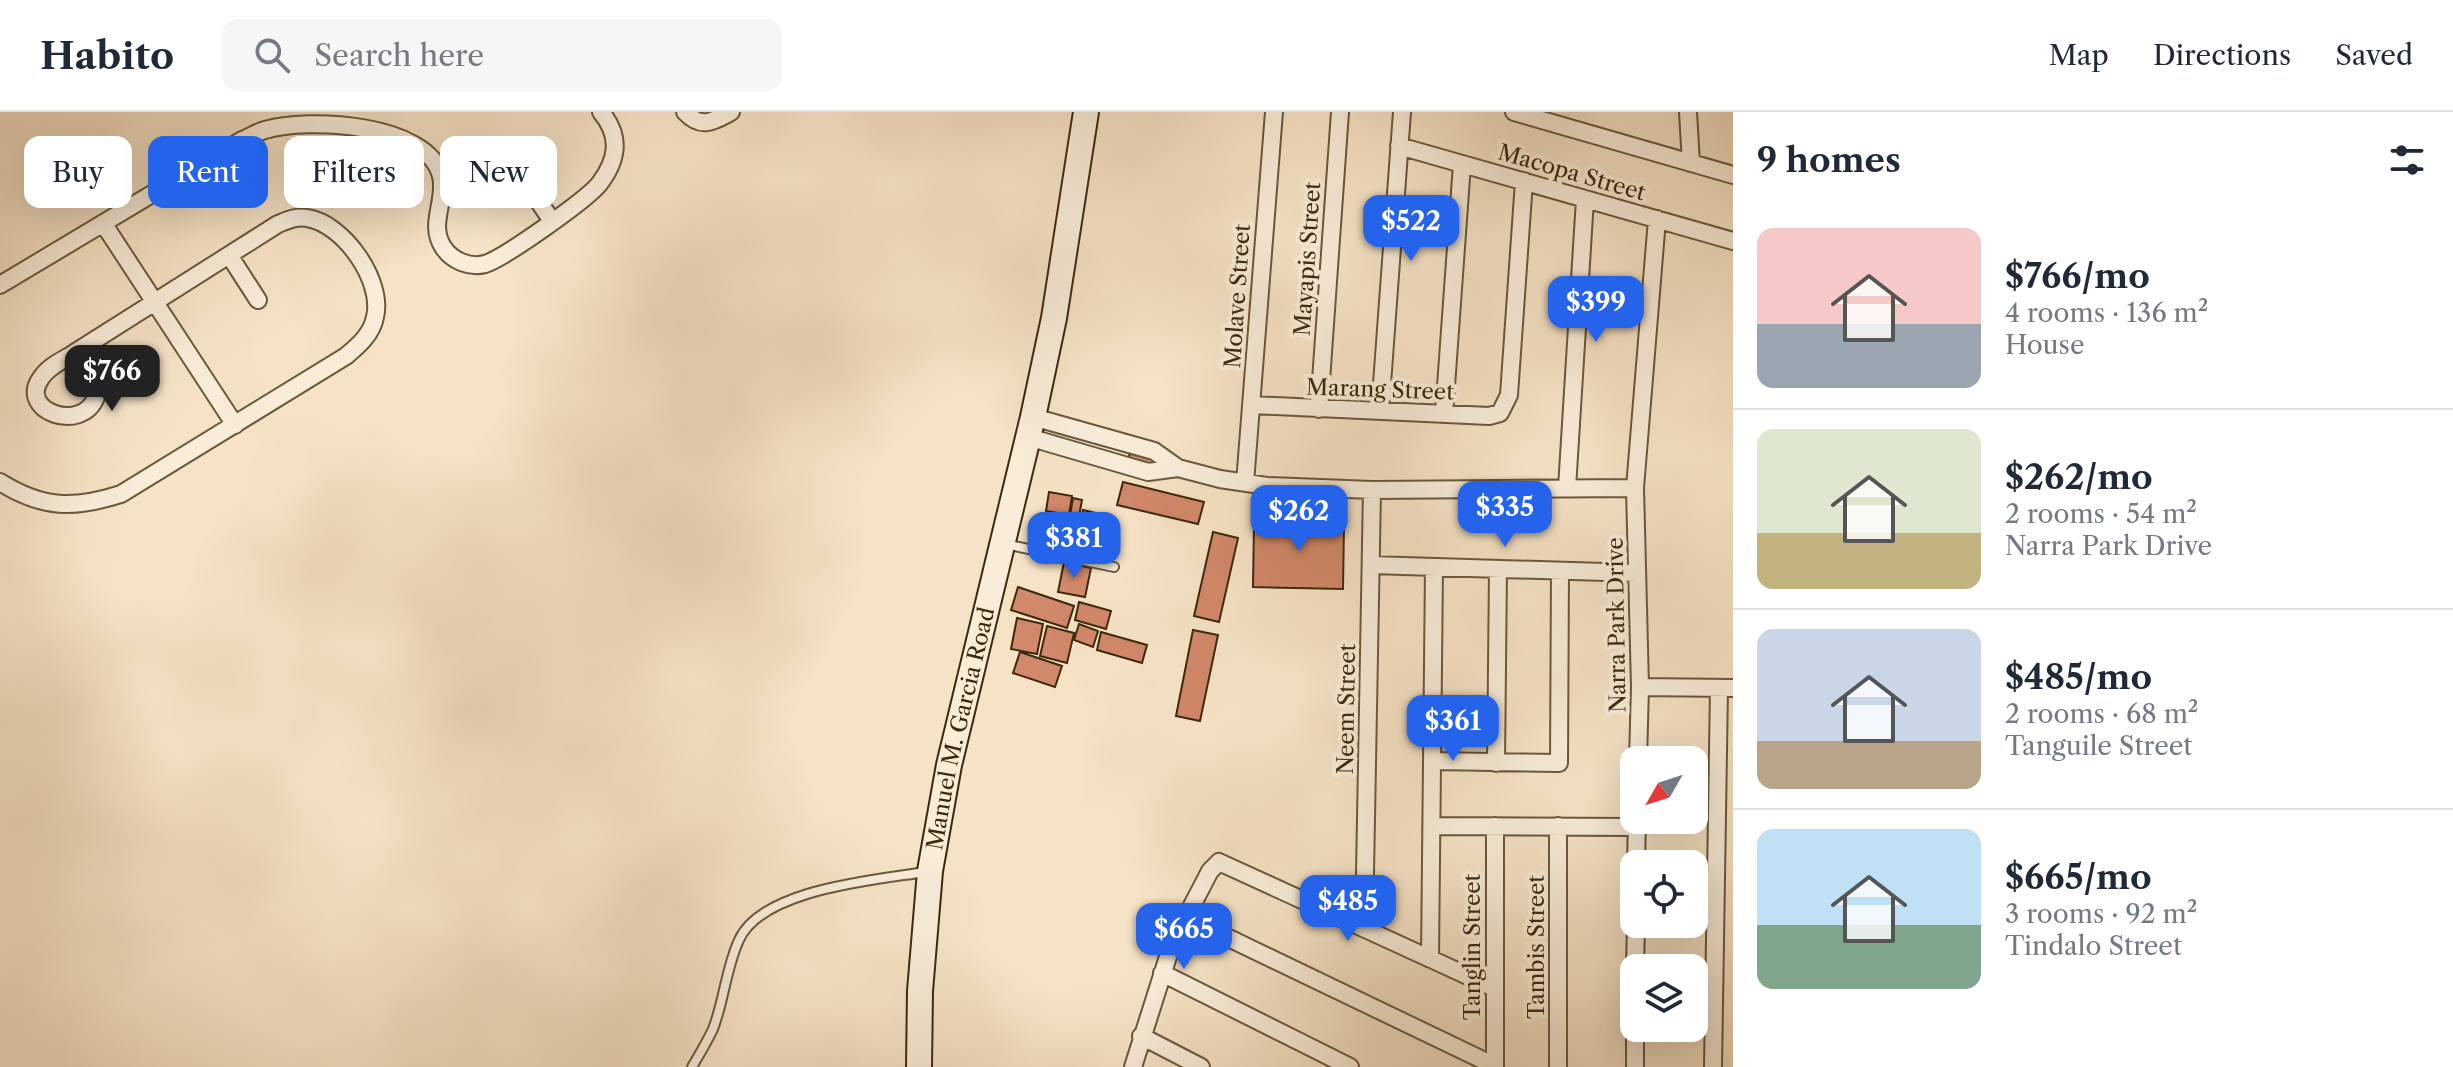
<!DOCTYPE html>
<html lang="en">
<head>
<meta charset="utf-8">
<style>
  :root { --surface:#fff; --page:#f6f6f7; --text:#1f2937; --muted:#747a83; --line:#e0e1e3; --accent:#2563eb }
  body { margin:0; font-family:"Libre Caslon Text",serif; background:var(--page); color:var(--text); height:100vh; display:flex; flex-direction:column; font-size:30px; white-space:nowrap }
  * { box-sizing:border-box; margin:0 }
  p { font-size:26px; color:var(--muted) }
  .icon { flex:none; width:44px; height:44px; fill:none; stroke:currentColor; stroke-width:2; stroke-linecap:round; stroke-linejoin:round }
  .map { position:relative; flex:1; overflow:hidden }
  .side { display:flex; flex-direction:column; background:var(--surface); width:720px }
  .side>* { flex:none }
  .guide { position:absolute; left:24px; top:24px; width:760px; height:72px; display:flex; gap:16px }
  .needle { width:52px; rotate:231deg }
  .tools { position:absolute; left:1620px; top:634px; display:grid; gap:16px }
  .tools a { display:grid; place-items:center; width:88px; height:88px; border-radius:16px; background:var(--surface); box-shadow:0 8px 32px #0002; font-size:40px }
  .price { position:absolute; translate:-50% -68px; padding:0 18px; border-radius:16px; background:var(--accent); color:#fff; font-size:26px; line-height:52px; filter:drop-shadow(0 2px 4px #0008) }
  .price::after { content:''; position:absolute; left:50%; top:48px; width:24px; height:18px; margin-left:-12px; background:inherit; clip-path:polygon(0 0,100% 0,50% 100%) }
  .price.on { background:#222; color:#fff }
  ul { padding:0; list-style:none }
  li { display:flex; align-items:center; gap:24px; height:200px; padding:0 24px }
  li+li { border-top:2px solid var(--line) }
  li span { display:grid; place-items:center; flex:none; width:224px; height:160px; border-radius:16px; color:#555 }
  li>.icon { margin-inline-start:auto }
  span .icon { width:96px; height:96px; fill:#fffc; stroke-width:1 }
  li b { font-size:34px }
  h2 { display:flex; justify-content:space-between; align-items:center; height:96px; padding:0 24px; font-size:34px }
  .chip { padding:0 28px; border-radius:16px; background:var(--surface); box-shadow:0 8px 32px #0002; font-size:28px; line-height:72px }
  .chip.on { background:var(--accent); color:#fff }
  header { display:flex; align-items:center; gap:48px; box-sizing:border-box; height:112px; padding:0 40px; background:var(--surface); border-bottom:2px solid var(--line) }
  header strong { font-size:38px }
  nav { display:flex; gap:44px; margin-inline-start:auto; font-size:28px }
  .search { width:560px; height:72px; background:var(--page); display:flex; align-items:center; gap:20px; box-sizing:border-box; padding:0 28px; border-radius:16px; color:var(--muted); font-size:30px }
  main { display:flex; flex:1; min-height:0 }
  .map>svg:first-child { display:block }
</style>
</head>
<body>
<header>
<strong>Habito</strong>
<div class="search"><svg class="icon" aria-label="search" viewBox="0 0 24 24"><circle cx="10" cy="10" r="6"/><path d="M15 15l6 6"/></svg>Search here</div>
<nav><a>Map</a><a>Directions</a><a>Saved</a></nav>
</header>
<main>
<div class="map">
<svg width="1733" height="955" viewBox="0 0 1733 955">
  <rect width="100%" height="100%" fill="#f6e3c6"/>
  <filter id="stains"><feTurbulence type="fractalNoise" baseFrequency=".0025" numOctaves="4"/><feColorMatrix values="0 0 0 0 .2 0 0 0 0 .09 0 0 0 0 .02 0 0 0 .5 -.17"/></filter>
  <radialGradient id="worn" r=".72"><stop offset=".6" stop-color="#630" stop-opacity="0"/><stop offset="1" stop-color="#630" stop-opacity=".3"/></radialGradient>
  <path fill="#d2886a" stroke="#3d290d" stroke-width="2" d="M1130,340L1153,346L1151,355L1128,349Z
    M1123,370L1204,390L1198,412L1117,393Z
    M1049,380L1072,384L1069,403L1046,399Z
    M1073,386L1082,388L1079,404L1070,403Z
    M1284,397L1317,398V413H1344L1343,477L1253,475L1254,411L1284,412Z
    M1083,398L1100,402L1090,444L1073,439Z
    M1213,420L1238,426L1219,510L1194,504Z
    M1064,450L1091,456L1085,485L1058,480Z
    M1018,475L1074,494L1067,516L1011,498Z
    M1079,490L1111,499L1106,517L1075,508Z
    M1017,506L1043,512L1037,542L1011,537Z
    M1079,512L1098,519L1093,535L1074,528Z
    M1047,514L1074,521L1067,551L1040,544Z
    M1193,518L1218,523L1200,609L1176,604Z
    M1101,520L1147,533L1142,551L1097,538Z
    M1020,540L1062,554L1055,575L1013,561Z"/>
  <g fill="none" stroke-linecap="round" stroke-linejoin="round">
    <defs>
      <path id="service" d="M1005,432L1114,455
        M692,955C699,943 707,930 713,917C724,889 726,856 739,828C762,777 875,768 925,760"/>
      <path id="minor" d="M685,0C701,17 712,10 731,0
        M1514,0L1733,63
        M1688,0L1691,51
        M1399,34L1733,129
        M520,62L552,109
        M103,111L235,313
        M229,143L258,188
        M0,173L242,28C250,25 257,20 265,18C307,5 428,11 441,64C447,88 428,112 443,135C452,149 470,156 485,152C504,146 588,87 600,71C618,47 621,24 601,0
        M1252,293L1489,304L1500,301L1509,283L1524,69
        M1319,297L1340,0
        M1380,299L1402,0
        M1444,302L1462,52
        M1033,305L1154,339L1178,356
        M1028,325L1148,360L1178,356L1220,367L1267,374L1372,378L1635,376
        M0,370C43,397 74,397 121,382L346,244C358,234 372,222 375,205C384,169 343,111 307,106C296,104 288,108 278,112L71,243C61,249 48,255 41,266C17,299 82,322 96,285L89,265L71,243
        M1245,371L1274,0
        M1567,376L1585,87
        M1371,453L1637,461
        M1640,575L1733,576
        M1638,648L1640,575L1635,376L1657,107
        M1433,649L1559,651L1560,459
        M1496,651L1498,457
        M1433,714L1637,715
        M1495,714V955
        M1636,752L1637,708
        M1185,805L1495,954
        M1364,816L1372,378
        M1430,847L1434,455
        M1635,856L1636,812
        M1162,861L1350,955
        M1141,924L1201,955
        M1133,955L1172,832L1210,759L1219,750L1494,876
        M1558,955V714
        M1635,955V916
        M1713,955L1719,576"/>
      <g id="secondary">
        <path id="s1" d="M919,955L920,879L930,759L949,653L1033,305L1054,206L1086,0"/>
      </g>
    </defs>
    <use href="#service" stroke="#6b583b" stroke-width="12"/>
    <use href="#minor" stroke="#6b583b" stroke-width="20"/>
    <use href="#secondary" stroke="#3d290d" stroke-width="28"/>
    <use href="#service" stroke="#f9edda" stroke-width="8"/>
    <use href="#minor" stroke="#f9edda" stroke-width="16"/>
    <use href="#secondary" stroke="#f9edda" stroke-width="24"/>
  </g>
  <g text-anchor="middle" stroke-width="8" stroke-linejoin="round" paint-order="stroke">
    <g font-size="22" fill="#3d290d" stroke="#f9edda">
      <text transform="translate(1572 60) rotate(16)" y="8">Macopa Street</text>
      <text transform="translate(1307 147) rotate(-86)" y="8">Mayapis Street</text>
      <text transform="translate(1237 184) rotate(-86)" y="8">Molave Street</text>
      <text transform="translate(1380 277) rotate(2)" y="8">Marang Street</text>
      <text transform="translate(1616 513) rotate(-91)" y="8">Narra Park Drive</text>
      <text transform="translate(1346 597) rotate(-89)" y="8">Neem Street</text>
      <text dy="8" stroke="none"><textPath href="#s1" startOffset="342">Manuel M. Garcia Road</textPath></text>
      <text transform="translate(1472 835) rotate(-90)" y="8">Tanglin Street</text>
      <text transform="translate(1536 835) rotate(-90)" y="8">Tambis Street</text>
    </g>
  </g>
  <rect width="100%" height="100%" filter="url(#stains)"/>
  <rect width="100%" height="100%" fill="url(#worn)"/>
</svg>
<div class="tools">
<a><svg class="needle" viewBox="-14 -14 28 28"><path d="M0-13l5 13h-10z" fill="#e53935"/><path d="M0 13l5-13h-10z" fill="#747a83"/></svg></a>
<a><svg class="icon" aria-label="locate" viewBox="0 0 24 24"><circle cx="12" cy="12" r="6"/><path d="M12 2v4M12 18v4M2 12h4M18 12h4"/></svg></a>
<a><svg class="icon" aria-label="layers" viewBox="0 0 24 24"><path d="M12 4l9 5-9 5-9-5zM3 14l9 5 9-5"/></svg></a>
</div>
<b class="price" style="left:1411px;top:151px">$522</b>
<b class="price" style="left:1596px;top:232px">$399</b>
<b class="price on" style="left:112px;top:301px">$766</b>
<b class="price" style="left:1505px;top:437px">$335</b>
<b class="price" style="left:1299px;top:441px">$262</b>
<b class="price" style="left:1074px;top:468px">$381</b>
<b class="price" style="left:1453px;top:651px">$361</b>
<b class="price" style="left:1348px;top:831px">$485</b>
<b class="price" style="left:1184px;top:859px">$665</b>
<div class="guide">
<a class="chip">Buy</a>
<a class="chip on">Rent</a>
<a class="chip">Filters</a>
<a class="chip">New</a>
</div>
</div>
<section class="side">
<h2>9 homes<svg class="icon" aria-label="filters" viewBox="0 0 24 24"><path d="M4 7h16M4 17h16"/><circle cx="9" cy="7" r="2"/><circle cx="15" cy="17" r="2"/></svg></h2>
<ul>
<li><span style="background:linear-gradient(#f6c9c9 60%,#9aa5b1 0)"><svg class="icon" aria-label="home" viewBox="0 0 24 24"><path d="M3 11l9-7 9 7M6 9v11h12V9"/></svg></span><div><b>$766/mo</b><p>4 rooms · 136 m²</p><p>House</p></div></li>
<li><span style="background:linear-gradient(#dfe7d0 65%,#c2b280 0)"><svg class="icon" aria-label="home" viewBox="0 0 24 24"><path d="M3 11l9-7 9 7M6 9v11h12V9"/></svg></span><div><b>$262/mo</b><p>2 rooms · 54 m²</p><p>Narra Park Drive</p></div></li>
<li><span style="background:linear-gradient(#c9d6e8 70%,#b9a48a 0)"><svg class="icon" aria-label="home" viewBox="0 0 24 24"><path d="M3 11l9-7 9 7M6 9v11h12V9"/></svg></span><div><b>$485/mo</b><p>2 rooms · 68 m²</p><p>Tanguile Street</p></div></li>
<li><span style="background:linear-gradient(#bfe0f5 60%,#7fa58c 0)"><svg class="icon" aria-label="home" viewBox="0 0 24 24"><path d="M3 11l9-7 9 7M6 9v11h12V9"/></svg></span><div><b>$665/mo</b><p>3 rooms · 92 m²</p><p>Tindalo Street</p></div></li>
</ul>
</section>
</main>
</body>
</html>
